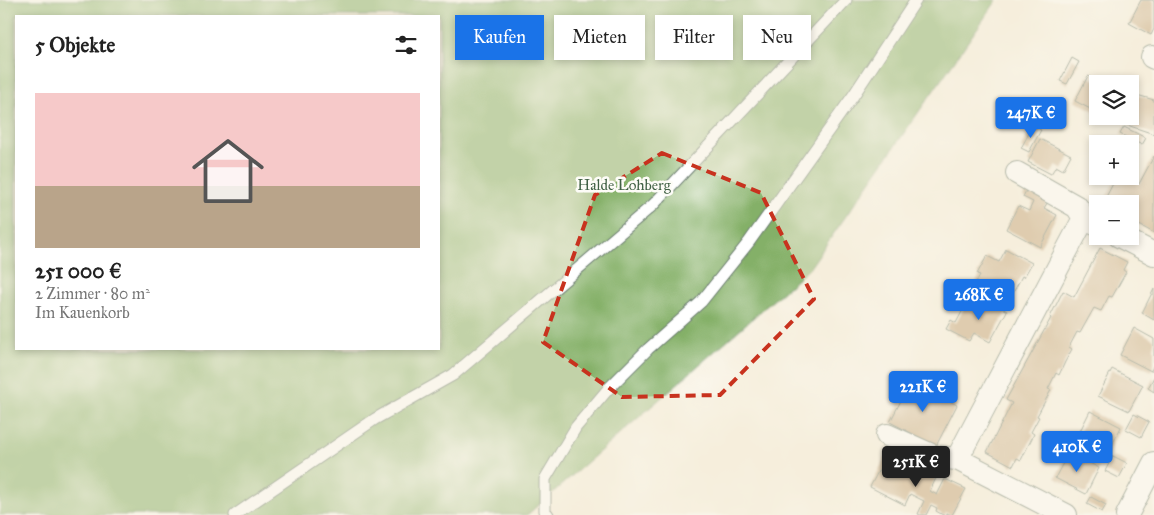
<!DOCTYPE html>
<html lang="de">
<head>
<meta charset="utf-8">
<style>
  :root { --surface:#fff; --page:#f2f2f2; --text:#222; --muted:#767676; --line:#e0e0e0; --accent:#1a73e8 }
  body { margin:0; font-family:"IM FELL Great Primer",serif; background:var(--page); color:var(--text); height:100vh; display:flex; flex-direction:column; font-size:19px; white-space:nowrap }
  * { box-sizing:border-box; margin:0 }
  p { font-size:16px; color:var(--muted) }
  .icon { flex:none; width:28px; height:28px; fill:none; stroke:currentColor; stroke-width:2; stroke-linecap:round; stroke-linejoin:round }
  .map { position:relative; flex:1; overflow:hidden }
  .drawer { position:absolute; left:15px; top:15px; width:425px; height:335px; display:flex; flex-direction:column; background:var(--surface); border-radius:0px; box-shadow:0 2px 8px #0003 }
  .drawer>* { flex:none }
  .hud { position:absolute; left:455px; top:15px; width:475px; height:45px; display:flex; gap:10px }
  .controls { position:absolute; left:1089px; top:75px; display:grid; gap:10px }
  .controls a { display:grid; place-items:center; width:50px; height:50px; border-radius:0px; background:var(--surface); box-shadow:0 2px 8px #0003; font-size:25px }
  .price { position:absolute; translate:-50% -42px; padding:0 11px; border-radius:5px; background:var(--accent); color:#fff; font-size:16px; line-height:32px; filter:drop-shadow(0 1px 2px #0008) }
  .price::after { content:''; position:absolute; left:50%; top:30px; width:15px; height:11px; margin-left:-8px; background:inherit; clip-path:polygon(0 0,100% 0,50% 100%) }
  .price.selected { background:#222; color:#fff }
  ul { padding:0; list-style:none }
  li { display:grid; align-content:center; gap:10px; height:265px; padding:0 20px }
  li+li { border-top:1px solid var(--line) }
  li span { display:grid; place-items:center; height:155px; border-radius:0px; color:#555 }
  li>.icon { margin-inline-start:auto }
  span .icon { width:90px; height:90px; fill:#fffc; stroke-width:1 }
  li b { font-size:21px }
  h2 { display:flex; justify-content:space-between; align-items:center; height:60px; padding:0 20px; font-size:21px }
  .chip { padding:0 18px; border-radius:0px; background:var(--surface); box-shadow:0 2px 8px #0003; font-size:18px; line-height:45px }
  .chip.selected { background:var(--accent); color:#fff }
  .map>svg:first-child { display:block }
</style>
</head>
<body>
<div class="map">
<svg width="1154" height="515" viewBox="0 0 1154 515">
  <rect width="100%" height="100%" fill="#fdfcf7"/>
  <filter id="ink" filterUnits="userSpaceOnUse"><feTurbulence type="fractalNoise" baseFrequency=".02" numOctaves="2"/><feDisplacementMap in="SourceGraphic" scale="10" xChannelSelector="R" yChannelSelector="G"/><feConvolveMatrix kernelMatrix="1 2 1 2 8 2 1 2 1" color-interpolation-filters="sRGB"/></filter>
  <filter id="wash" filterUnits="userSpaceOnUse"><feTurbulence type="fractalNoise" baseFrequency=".0096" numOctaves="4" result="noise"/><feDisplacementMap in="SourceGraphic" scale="20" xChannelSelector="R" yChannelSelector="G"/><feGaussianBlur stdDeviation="1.12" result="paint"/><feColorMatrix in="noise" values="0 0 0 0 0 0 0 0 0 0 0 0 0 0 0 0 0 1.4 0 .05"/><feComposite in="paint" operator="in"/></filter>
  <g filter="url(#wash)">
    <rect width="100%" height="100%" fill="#f6eedc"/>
    <path fill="#84b068" stroke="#52764e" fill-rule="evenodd" d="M0,0H997L809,269L527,515H0ZM16,16H439V349H16Z"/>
    <g id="blocks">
      <path fill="#c3a378" d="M1141,0H1152L1154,1V29L1151,35L1129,23Z
        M1072,58L1079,62L1067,84L1060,81Z
        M1088,76L1103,84H1098V113L1075,101Z
        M1137,95L1154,100V134L1127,125Z
        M1033,126L1041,130L1029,152L1021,148Z
        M1124,127L1146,138L1142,145L1120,134Z
        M1040,139L1071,155L1063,170L1056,166L1051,174L1028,162Z
        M1154,156V233L1130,220V204H1120L1106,197L1117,176H1124L1139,184Z
        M1027,188L1049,200L1044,208L1057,215L1040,247L1006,229L1018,206L1029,211L1033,202L1023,197Z
        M1100,248L1127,262L1123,270L1126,272L1112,297L1109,296L1101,311L1094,308L1080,333L1077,332L1069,347L1072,349L1065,362L1059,375L1056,373L1048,389L1051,390L1037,416L1039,417L1031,432L1034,434L1021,460L1017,458L1013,466L987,452L1012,403L1006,400L1051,318L1050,317L1063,291L1074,297Z
        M1006,249L1032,263L1024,277L1022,276L1013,293L1003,287L998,296L975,284L980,275L977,274L987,256L999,262Z
        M1154,289V320L1142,313Z
        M980,296L1007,311L990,342L974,333L969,341L946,329L951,320L956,323L965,306L972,310Z
        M1134,328L1154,339V364L1151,371L1120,355Z
        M1112,369L1143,385L1129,411L1098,396Z
        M1154,377V392L1148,388Z
        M911,381L957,405L936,446L890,422Z
        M1090,411L1121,427L1108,453L1077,437Z
        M1134,414L1149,422L1141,437L1126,429Z
        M1069,452L1099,468L1086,494L1055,478Z
        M1113,456L1127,463L1119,478L1105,471Z
        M885,458L900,467L903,461L936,478L930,491L937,495L945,479L966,489L952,515L946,513L945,515H943L936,511L937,508L931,505L926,515H920L918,514L924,501L910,494L905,505L870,487Z
        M1091,497L1106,505L1102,512L1087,504Z"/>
    </g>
  </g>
  <g filter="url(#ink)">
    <use href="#blocks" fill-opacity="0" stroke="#6a7b6f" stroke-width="1"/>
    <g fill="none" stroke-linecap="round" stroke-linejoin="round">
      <defs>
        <path id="lane" d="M235,515L375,419L453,375L653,205L846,0
          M548,515L545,511V479L576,427L609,388L648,349L701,302L749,242L853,96L916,0"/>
        <path id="street" d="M1152,57L1154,58
          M1017,173L1077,207L1084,218L1097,225
          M1119,236L1154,254
          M887,435L936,457L957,459L1066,515
          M957,459L1084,218
          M1127,515L1154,463"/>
      </defs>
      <use href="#lane" stroke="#6a7b6f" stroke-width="13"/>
      <use href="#street" stroke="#6a7b6f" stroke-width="24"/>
      <use href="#lane" stroke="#fff" stroke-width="11"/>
      <use href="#street" stroke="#fff" stroke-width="22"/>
    </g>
  </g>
  <path d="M0 0H1154V515H0ZM662,153L761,193L814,299L720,395L622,397L543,342L595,195Z" fill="#f6eedc" fill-opacity=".55" fill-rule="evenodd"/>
  <path fill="none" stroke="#c8321e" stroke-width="4" stroke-dasharray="10 6" stroke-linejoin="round" d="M662,153L761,193L814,299L720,395L622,397L543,342L595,195Z"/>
  <g text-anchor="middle" stroke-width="5" stroke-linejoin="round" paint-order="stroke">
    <g font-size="15" fill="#416145" stroke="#fdfcf7">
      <text x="624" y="190">Halde Lohberg</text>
    </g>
  </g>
</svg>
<div class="controls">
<a><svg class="icon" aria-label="layers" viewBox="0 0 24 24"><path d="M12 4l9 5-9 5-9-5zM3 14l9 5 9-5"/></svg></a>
<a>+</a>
<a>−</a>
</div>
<b class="price" style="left:1031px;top:139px">247K €</b>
<b class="price" style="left:979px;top:321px">268K €</b>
<b class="price" style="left:923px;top:413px">221K €</b>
<b class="price" style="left:1077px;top:473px">410K €</b>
<b class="price selected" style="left:916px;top:488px">251K €</b>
<div class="hud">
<a class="chip selected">Kaufen</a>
<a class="chip">Mieten</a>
<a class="chip">Filter</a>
<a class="chip">Neu</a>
</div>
<section class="drawer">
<h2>5 Objekte<svg class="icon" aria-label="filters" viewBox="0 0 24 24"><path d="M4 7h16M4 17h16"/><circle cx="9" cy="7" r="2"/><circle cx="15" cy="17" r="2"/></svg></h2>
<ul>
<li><span style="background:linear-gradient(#f6c9c9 60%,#b9a48a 0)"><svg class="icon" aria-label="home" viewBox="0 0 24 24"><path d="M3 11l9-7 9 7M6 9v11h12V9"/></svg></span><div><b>251 000 €</b><p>2 Zimmer · 80 m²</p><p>Im Kauenkorb</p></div></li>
</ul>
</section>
</div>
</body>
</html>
